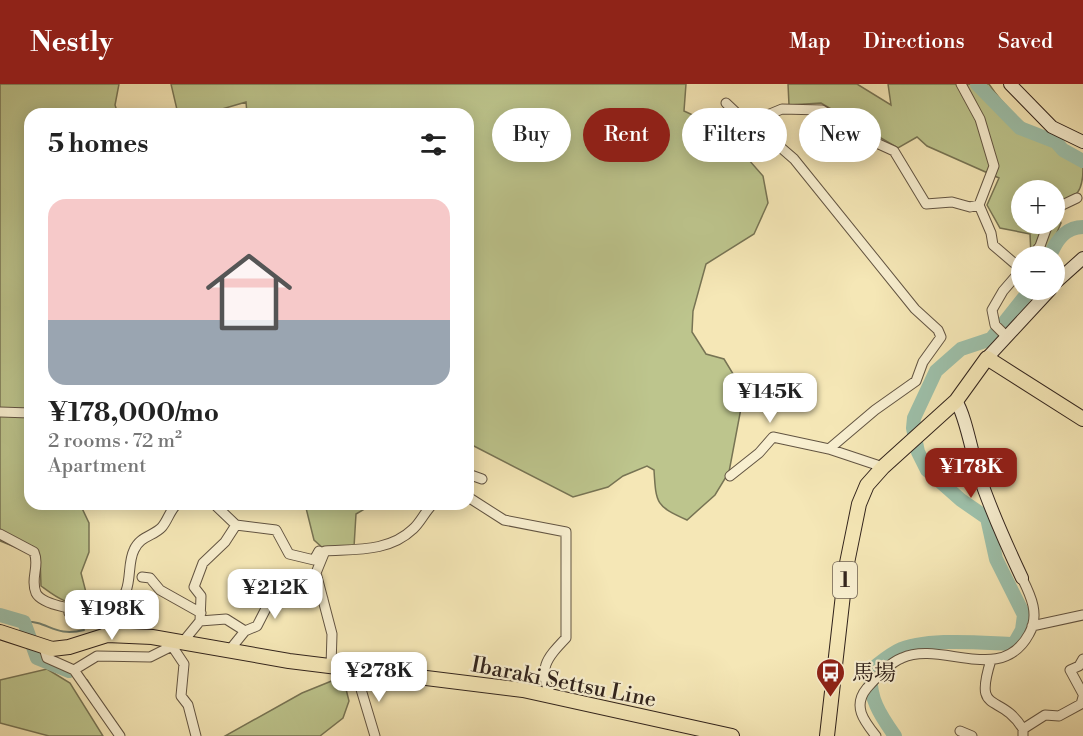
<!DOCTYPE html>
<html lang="en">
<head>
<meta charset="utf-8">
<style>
  :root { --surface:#fff; --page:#f6f6f6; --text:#222; --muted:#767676; --accent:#8f2418 }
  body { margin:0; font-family:"Libre Bodoni","Noto Serif JP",serif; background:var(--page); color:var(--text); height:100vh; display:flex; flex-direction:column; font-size:22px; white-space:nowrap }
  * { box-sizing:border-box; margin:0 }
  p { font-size:20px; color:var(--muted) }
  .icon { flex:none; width:33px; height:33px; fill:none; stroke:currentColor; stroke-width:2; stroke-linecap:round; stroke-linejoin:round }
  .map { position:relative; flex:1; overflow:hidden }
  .panel { position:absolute; left:24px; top:24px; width:450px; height:402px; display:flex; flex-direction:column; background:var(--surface); border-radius:18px; box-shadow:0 3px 15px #0003 }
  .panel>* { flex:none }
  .top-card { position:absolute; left:492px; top:24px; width:501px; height:54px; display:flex; gap:12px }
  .buttons { position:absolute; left:1011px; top:96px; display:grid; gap:12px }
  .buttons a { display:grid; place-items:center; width:54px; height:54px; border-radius:50%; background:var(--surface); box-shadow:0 3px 15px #0003; font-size:30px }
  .price { position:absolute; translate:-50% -51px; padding:0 14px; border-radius:12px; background:#fff; color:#222; font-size:20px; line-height:39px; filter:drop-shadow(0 2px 3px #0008) }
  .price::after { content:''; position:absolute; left:50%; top:36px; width:18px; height:14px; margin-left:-9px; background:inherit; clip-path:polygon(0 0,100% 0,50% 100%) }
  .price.on { background:var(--accent); color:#fff }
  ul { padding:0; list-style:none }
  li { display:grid; align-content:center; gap:12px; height:318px; padding:0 24px }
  li span { display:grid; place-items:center; height:186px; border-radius:18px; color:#555 }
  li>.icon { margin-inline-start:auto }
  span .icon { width:108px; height:108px; fill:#fffc; stroke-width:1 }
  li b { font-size:26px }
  h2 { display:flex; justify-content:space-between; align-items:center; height:72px; padding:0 24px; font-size:26px }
  .chip { padding:0 21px; border-radius:27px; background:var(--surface); box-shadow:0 3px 15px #0003; font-size:21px; line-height:54px }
  .chip.on { background:var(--accent); color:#fff }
  header { display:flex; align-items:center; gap:36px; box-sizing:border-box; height:84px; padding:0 30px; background:var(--accent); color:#fff }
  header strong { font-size:28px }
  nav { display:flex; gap:33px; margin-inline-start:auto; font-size:21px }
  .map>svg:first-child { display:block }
</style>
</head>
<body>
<header>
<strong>Nestly</strong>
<nav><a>Map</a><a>Directions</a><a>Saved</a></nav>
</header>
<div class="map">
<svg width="1083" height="652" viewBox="0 0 1083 652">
  <rect width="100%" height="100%" fill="#f5e7b6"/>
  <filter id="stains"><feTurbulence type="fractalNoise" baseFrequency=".00333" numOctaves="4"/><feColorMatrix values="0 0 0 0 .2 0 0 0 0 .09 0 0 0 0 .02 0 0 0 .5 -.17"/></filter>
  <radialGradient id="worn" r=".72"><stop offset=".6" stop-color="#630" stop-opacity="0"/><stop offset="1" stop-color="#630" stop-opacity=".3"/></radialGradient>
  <path fill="#bdc58d" stroke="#777454" stroke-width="1.5" d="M0,0H119L115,21L118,30H30V420H80L89,439V468L81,489L88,516C69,524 56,513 41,502L40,473L0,457Z
    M171,0H686L684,27L721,44L763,92L768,119L754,150L706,180L693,227L692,248L706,270L724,275L738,298L742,319L729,388L715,411L687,436C656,422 656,420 654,386L647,382L623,392L608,403L573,413L468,359V30H247L246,18L205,30H178Z
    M788,0H857L891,21L888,0H989C1012,35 1049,60 1083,84C1083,110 1076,112 1055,123L1054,106H1022V140H1054L1055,123L1061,139L1047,172H1031L1030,150L1000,144L987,121L999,94L927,62L917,53L898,64L821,19L789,21Z
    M305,420H373L356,430L354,463L324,465L314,456Z
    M47,585L70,599L103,652H49L0,639V596Z
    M339,594L346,605L349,617L343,634L320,652H225L302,609Z"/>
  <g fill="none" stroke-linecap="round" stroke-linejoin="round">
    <path stroke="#728171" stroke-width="2" d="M24,538C48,536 54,554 84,546
      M87,596L95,609"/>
    <path stroke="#9dc0aa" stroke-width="14" d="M977,0L1020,44L1056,58L1063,66L1083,77
      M1050,172C1056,157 1065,143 1083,143
      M0,531L24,538L37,574L69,587
      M895,652C880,631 868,613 871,586C879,579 888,572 897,567C927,553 982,559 1014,560L1022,546L1024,531L996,475L987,434L961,416L927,386L918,368L913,344L914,334L936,287L961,265L991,255L1030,206"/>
    <defs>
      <path id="street" d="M726,19L745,37L756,42L794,75L915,225L938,246L941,253L923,278L916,297L875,326L829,365
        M756,42L765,32L782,25L822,26L872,57L894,67L926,120L952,118L970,123L979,121L994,82L980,35L961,0
        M979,121L991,149L993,161L1021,185
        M1054,125L1077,114
        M1032,172L1040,162L1048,140
        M1007,253L995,241L992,226L1003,207L1022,185
        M0,328L30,329
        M468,390L482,395
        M730,392L759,369L773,353L829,365L883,383
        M468,413L504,436L566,448V554C546,575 537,585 552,613
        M214,420L236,441L276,446L289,470L314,476L319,467
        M0,450L34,468C40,482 30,494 36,509C40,517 55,521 64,523C85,527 117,531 126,507C131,494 128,478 134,466C140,452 154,452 162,443C168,436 170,426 177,420
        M142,493L150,494L160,506L201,529
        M69,529C84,532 104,535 110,550
        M200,537L226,535L245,547
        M1032,542L1083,531
        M182,559L200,537L201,512L194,503L203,479L225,458L236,441
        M172,562L184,580L181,612L188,621L196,652
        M44,564L47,574L74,586L120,652
        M228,568L245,547L257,542L276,505L323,515
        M1083,575L1079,582L1070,586L1083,610
        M991,576C973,633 1000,607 1023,645
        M331,582L332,550L316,489L325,467C356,465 389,468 413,445C421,438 425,427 433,420
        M74,586L97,572L150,573L172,562V557
        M359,587L357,592L375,652
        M960,647L972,652
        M876,652C864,637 852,622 867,604C876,594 889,579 902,574C941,556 1001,602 1029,550C1040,531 1031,512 1022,494
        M1023,652V645L1045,631L1059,632L1081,620L1083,613"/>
      <path id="secondary" d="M1010,0L1052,43L1083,58
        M1054,200L1083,174
        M987,274L1050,206
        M956,317C966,332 972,371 979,391C991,427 1006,460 1022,494"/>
      <path id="primary" d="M0,548L52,565L69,563L107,551L152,553L289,577L523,606L732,652
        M827,652L846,484L859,420L867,401L883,383L956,317L987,274L1083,335"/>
    </defs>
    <use href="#street" stroke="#625442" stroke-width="11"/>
    <use href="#secondary" stroke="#31231c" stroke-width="14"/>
    <use href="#primary" stroke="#31231c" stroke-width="16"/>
    <use href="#street" stroke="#f8efd0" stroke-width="9"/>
    <use href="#secondary" stroke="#f8efd0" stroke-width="12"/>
    <use href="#primary" stroke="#f5e7b6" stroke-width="14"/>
  </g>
  <defs>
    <symbol id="bus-pin" viewBox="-11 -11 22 30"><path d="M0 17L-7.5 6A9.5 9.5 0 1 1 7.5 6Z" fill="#8f2418" stroke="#f8efd0"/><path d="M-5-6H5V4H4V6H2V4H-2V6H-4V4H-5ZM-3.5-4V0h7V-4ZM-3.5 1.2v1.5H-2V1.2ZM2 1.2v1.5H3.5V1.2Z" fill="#fff"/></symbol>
  </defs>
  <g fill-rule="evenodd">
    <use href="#bus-pin" x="814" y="572" width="33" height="45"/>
  </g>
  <g text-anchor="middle" stroke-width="4.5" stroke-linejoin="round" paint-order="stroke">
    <rect fill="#f8efd0" stroke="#6d6052" stroke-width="1.5" x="833" y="478" width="24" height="36" rx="4.5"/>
    <g font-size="21" font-weight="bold" fill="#31231c">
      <text x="845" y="503">1</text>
    </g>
    <g font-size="22" fill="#31231c" stroke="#f8efd0" text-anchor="start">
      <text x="852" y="596">馬場</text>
    </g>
    <g font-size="22" fill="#31231c" stroke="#f8efd0">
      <text transform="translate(564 597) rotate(11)" y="8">Ibaraki Settsu Line</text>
    </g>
  </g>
  <rect width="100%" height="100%" filter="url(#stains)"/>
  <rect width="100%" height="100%" fill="url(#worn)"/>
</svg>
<div class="buttons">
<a>+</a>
<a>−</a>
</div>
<b class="price" style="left:770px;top:340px">¥145K</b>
<b class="price on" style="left:971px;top:415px">¥178K</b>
<b class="price" style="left:275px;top:536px">¥212K</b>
<b class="price" style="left:112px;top:557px">¥198K</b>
<b class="price" style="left:379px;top:619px">¥278K</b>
<div class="top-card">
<a class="chip">Buy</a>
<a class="chip on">Rent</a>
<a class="chip">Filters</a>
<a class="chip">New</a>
</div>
<section class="panel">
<h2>5 homes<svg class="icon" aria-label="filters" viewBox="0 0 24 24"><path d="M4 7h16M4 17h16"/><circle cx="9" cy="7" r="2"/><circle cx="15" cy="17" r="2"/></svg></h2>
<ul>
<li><span style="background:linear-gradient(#f6c9c9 65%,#9aa5b1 0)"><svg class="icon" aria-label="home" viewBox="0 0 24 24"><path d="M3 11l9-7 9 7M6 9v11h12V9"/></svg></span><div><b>¥178,000/mo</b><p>2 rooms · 72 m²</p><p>Apartment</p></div></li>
</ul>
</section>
</div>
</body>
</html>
